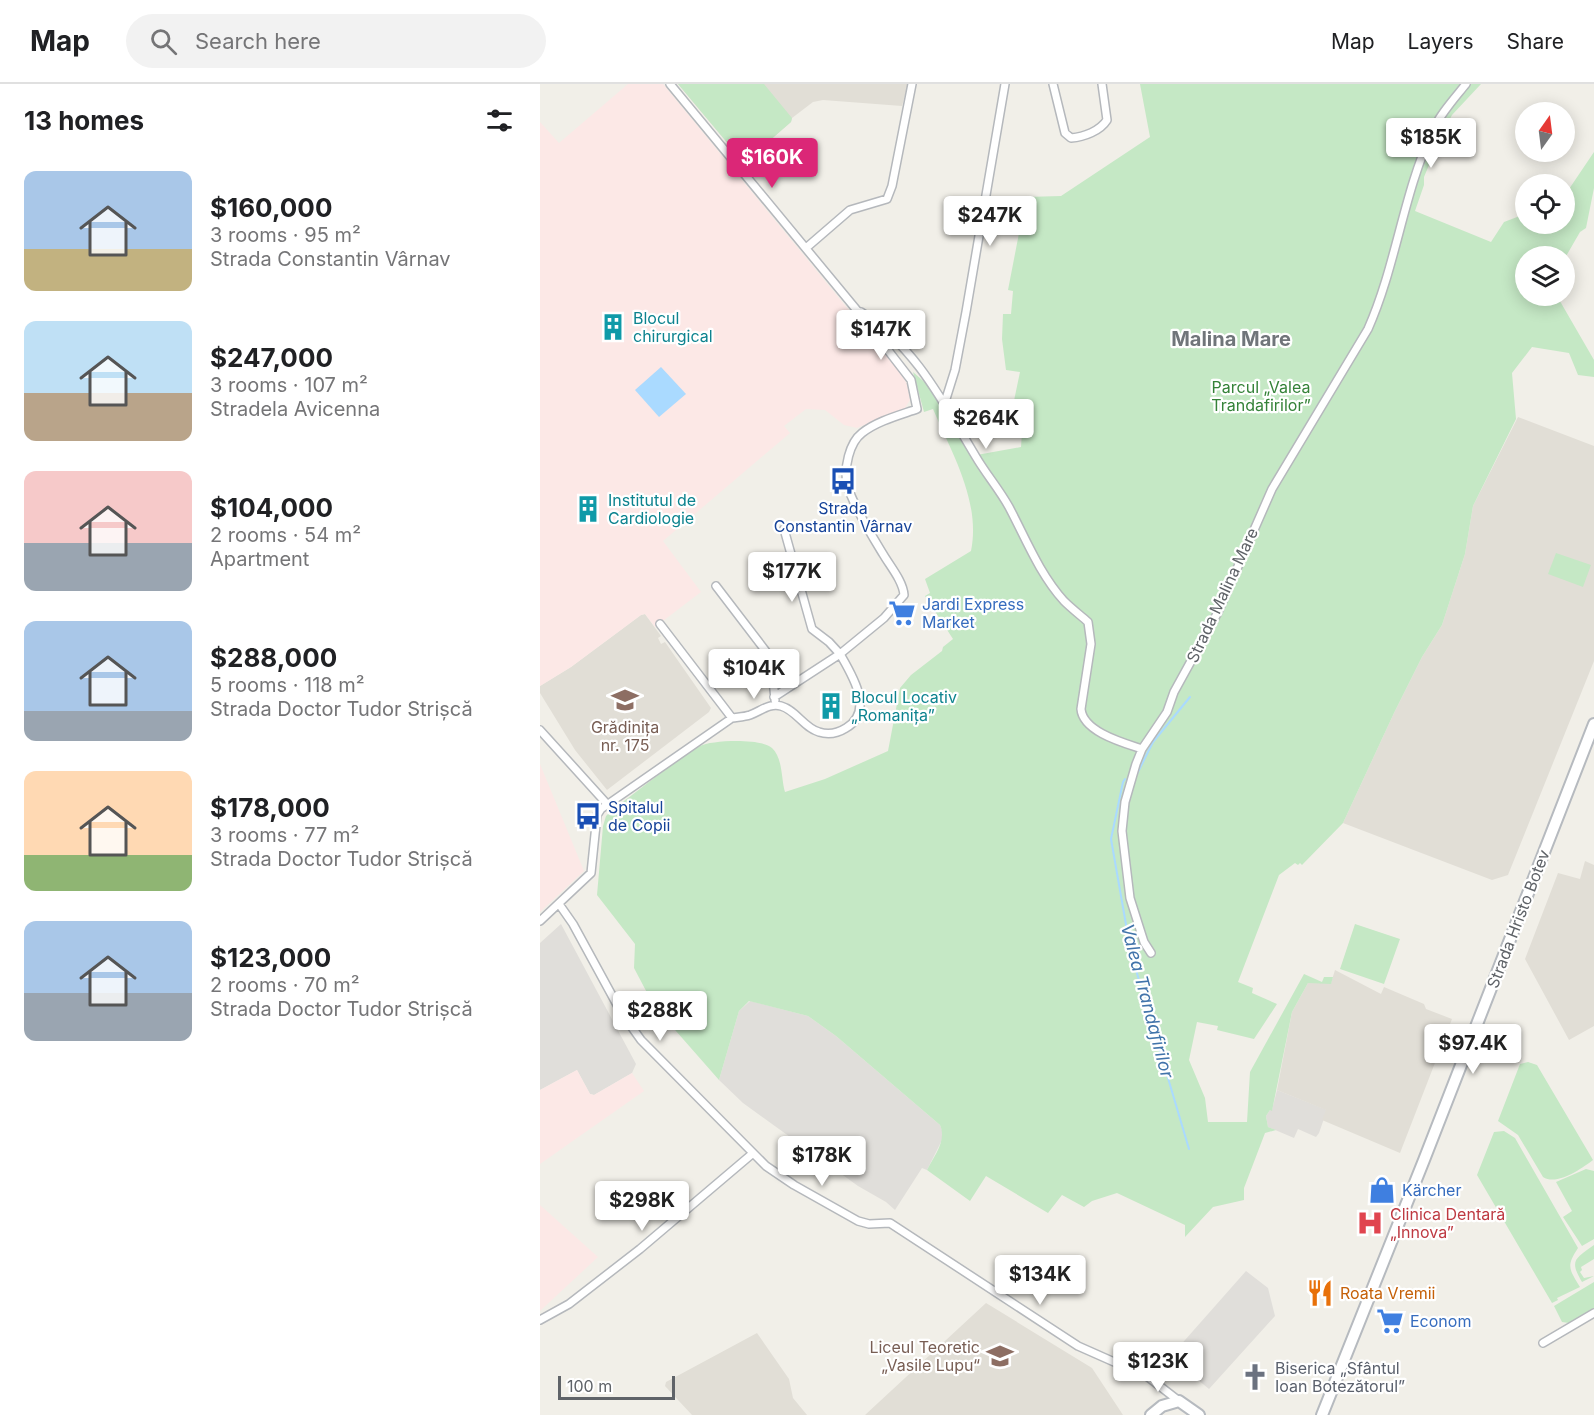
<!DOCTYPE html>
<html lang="en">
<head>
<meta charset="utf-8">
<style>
  :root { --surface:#fff; --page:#f2f2f2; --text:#202124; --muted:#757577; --line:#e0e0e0; --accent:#db2777 }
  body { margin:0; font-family:Inter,sans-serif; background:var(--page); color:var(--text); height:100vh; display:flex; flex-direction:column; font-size:22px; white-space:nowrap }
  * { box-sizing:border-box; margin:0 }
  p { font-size:20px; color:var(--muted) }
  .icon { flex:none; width:33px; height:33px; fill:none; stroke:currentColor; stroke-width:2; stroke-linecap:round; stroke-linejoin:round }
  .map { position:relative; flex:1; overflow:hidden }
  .side { display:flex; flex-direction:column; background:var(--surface); width:540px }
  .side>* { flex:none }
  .needle { width:39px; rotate:14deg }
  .buttons { position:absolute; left:975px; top:18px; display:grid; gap:12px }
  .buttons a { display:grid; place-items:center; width:60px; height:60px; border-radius:50%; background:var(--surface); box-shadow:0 3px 15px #0003; font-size:30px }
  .scale { position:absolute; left:18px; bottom:15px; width:117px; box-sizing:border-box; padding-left:6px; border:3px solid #5f6368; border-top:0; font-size:16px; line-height:21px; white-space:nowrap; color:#5f6368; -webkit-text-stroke:4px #fff; paint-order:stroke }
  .price { position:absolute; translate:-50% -51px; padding:0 14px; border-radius:6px; background:#fff; color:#222; font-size:20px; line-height:39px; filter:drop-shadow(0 2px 3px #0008) }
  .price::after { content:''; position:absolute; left:50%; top:36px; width:18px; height:14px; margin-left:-9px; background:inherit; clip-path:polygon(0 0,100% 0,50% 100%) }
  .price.active { background:var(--accent); color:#fff }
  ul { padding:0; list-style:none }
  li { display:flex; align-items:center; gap:18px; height:150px; padding:0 24px }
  li span { display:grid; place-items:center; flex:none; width:168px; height:120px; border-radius:12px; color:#555 }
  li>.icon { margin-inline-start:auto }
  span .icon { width:72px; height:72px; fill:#fffc; stroke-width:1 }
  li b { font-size:26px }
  h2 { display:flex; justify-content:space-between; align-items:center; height:72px; padding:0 24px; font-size:26px }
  header { display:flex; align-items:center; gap:36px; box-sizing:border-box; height:84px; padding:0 30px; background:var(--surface); border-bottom:2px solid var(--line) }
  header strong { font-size:28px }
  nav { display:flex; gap:33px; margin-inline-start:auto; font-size:21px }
  .search { width:420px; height:54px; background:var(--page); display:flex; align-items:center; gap:15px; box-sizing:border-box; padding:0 21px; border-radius:33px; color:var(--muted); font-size:22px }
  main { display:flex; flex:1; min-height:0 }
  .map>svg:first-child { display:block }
</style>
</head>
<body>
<header>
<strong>Map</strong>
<div class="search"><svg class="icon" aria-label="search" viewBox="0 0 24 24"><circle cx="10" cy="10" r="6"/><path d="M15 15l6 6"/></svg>Search here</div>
<nav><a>Map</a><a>Layers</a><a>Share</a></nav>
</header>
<main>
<section class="side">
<h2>13 homes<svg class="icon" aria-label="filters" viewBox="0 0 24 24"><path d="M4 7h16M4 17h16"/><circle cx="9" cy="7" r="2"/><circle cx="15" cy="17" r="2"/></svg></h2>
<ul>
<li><span style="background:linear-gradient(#a9c7e8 65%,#c2b280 0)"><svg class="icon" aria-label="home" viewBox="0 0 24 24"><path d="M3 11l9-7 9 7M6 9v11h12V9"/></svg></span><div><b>$160,000</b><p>3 rooms · 95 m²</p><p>Strada Constantin Vârnav</p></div></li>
<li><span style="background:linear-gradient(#bfe0f5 60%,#b9a48a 0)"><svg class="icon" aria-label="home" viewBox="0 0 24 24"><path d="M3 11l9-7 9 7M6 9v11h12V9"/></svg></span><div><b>$247,000</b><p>3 rooms · 107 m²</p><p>Stradela Avicenna</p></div></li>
<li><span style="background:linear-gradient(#f6c9c9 60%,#9aa5b1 0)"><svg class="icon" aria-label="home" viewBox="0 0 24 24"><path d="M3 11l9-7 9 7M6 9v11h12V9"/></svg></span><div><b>$104,000</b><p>2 rooms · 54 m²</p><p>Apartment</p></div></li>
<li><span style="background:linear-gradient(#a9c7e8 75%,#9aa5b1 0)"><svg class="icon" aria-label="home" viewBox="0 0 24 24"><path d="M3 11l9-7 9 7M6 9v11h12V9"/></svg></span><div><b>$288,000</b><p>5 rooms · 118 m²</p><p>Strada Doctor Tudor Strișcă</p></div></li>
<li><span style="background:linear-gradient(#ffd9b3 70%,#8fb573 0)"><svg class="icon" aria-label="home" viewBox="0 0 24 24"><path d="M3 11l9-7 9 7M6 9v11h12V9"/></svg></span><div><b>$178,000</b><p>3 rooms · 77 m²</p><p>Strada Doctor Tudor Strișcă</p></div></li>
<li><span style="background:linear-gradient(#a9c7e8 60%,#9aa5b1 0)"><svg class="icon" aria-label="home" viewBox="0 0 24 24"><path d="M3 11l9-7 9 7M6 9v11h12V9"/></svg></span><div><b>$123,000</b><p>2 rooms · 70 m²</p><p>Strada Doctor Tudor Strișcă</p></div></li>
</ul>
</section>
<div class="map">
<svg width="1054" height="1331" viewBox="0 0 1054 1331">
  <rect width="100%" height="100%" fill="#f1efe8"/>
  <path fill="#e0deda" d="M21,840L96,980L92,989L54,1011L50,1010L37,986L0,1006V859Z
    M210,917L268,932L296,952L400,1041L403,1049L402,1056L387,1086L382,1084L355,1126L346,1118L318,1102L203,1019L179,996L199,927Z
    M737,1006L787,1026L779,1049L776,1053L758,1045L754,1054L728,1043L726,1032L730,1026H732Z
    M706,1187L728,1204L735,1232L669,1305L630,1273Z"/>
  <path fill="#e1ded6" d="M138,0H368L362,22L283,16L273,18L252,34L251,38L228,58L200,74Z
    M978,333L1054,362V577L968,791L952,796L803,739L854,629L882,573L902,541L925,470L933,422Z
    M105,530L121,552L118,554L121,560L125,558L171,624L169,628L67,706L35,666L0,609V602L31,583L101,531Z
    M1045,777L1054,781V942L1029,956L985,875L1018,789L1040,795Z
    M795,886L841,910L844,903L884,920L886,925L912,935L860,1069L782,1036L786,1026L737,1006L752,928L768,899H791Z
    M446,1219L552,1284L583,1331H325Z
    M217,1249L249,1295L253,1314L267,1331H152L125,1302L126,1298Z"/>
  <path fill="#fce8e6" d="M88,0H123L359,287L367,300L370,316L365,324L317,344L304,341L285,326L266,325L244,342L250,349L123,457L161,508L115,543L105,530L101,531L31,583L0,602V38L19,59Z
    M0,680L44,787L0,828Z
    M37,986L50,1010L54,1011L92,989L104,1007L0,1080V1006Z
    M0,1121L58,1173L0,1227Z"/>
  <path fill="#c5e8c5" d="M138,0H224L252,34L251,38L228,58L200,74Z
    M600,0H941L912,31L902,50L884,93V101L875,127L951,158L964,138L985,130L986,140H1024L1025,111L1054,68V104L1046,144L1040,148L1025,174L986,172V212H1017L1054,276V293L1038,291L1029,269L992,263L972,289L976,335L933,422L925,470L902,541L882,573L854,629L803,739L762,781L760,779L758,781L755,779L739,791L698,898L713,904L712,909L737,920L714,955L677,946L678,942L657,938L649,976L665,1014L668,1038H707L710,988L764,890L782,898L784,893H793L791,900L768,899L752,928L732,1027L730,1026L726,1032L728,1043L736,1046L725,1049L704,1104V1116L673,1123L645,1153V1141L577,1109L552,1117L544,1123L522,1111L508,1129L446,1092L430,1117L387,1086C394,1072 407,1057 400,1041L296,952L268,932L209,917L199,927L179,996L114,922L94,884L95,860L57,811L63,742L66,732L73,725C101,705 130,680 160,662C171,656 222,654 232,664C243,674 241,695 245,708L285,695L348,667L360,604L371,591L402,567L403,563L413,555L385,512L390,509L385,495L431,467C441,418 412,369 393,325L384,328L373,288L389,302L431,372L481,363L483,333L471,331L480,288L466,286L462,255L463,230H471L473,207L468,206L486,113L521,112L610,53Z
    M1016,469L1051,481L1043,503L1008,490Z
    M815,840L860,855L844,900L800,885Z
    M988,978L997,981L1053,1076C1041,1085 1017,1102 1003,1093L978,1051L958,1037L980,980Z
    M964,1047L975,1054L1038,1164C1026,1182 1029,1185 1040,1203L1017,1214L1018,1216L1012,1219L937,1091L954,1048Z
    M1046,1085L1054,1087V1155L1042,1162L1023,1133L1032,1127L1016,1098Z
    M1054,1161V1175L1041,1183L1042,1186L1040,1188L1044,1194L1054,1192L1042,1198C1029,1176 1035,1175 1054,1161Z
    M1054,1198V1224L1029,1239L1022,1238L1014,1222Z"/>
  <path fill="#aadaff" d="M121,283L146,310L119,333L95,306Z"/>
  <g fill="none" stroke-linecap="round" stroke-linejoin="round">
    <path stroke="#aadaff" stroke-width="2" d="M595,694L613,658L650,613
      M585,695L583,698L571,755L591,869L649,1065"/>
    <defs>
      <path id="street" d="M513,0L525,49L531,54C544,53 560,47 567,36L562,0
        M266,164L310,126L347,115L352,102L372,0
        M321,228C376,263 404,320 436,373C446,390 459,405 469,423C486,455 499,489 524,517C531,524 540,531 548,538L551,560L541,625C543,648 584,659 602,665
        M405,318L415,286L426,228L465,0
        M176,502L231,574L235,616
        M120,540L192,634
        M234,613L300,570L289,558L272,545L244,445
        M0,646L67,720
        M19,820L33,840L81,928L101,956L226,1082L254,1101L318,1137L329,1140L350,1139L538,1262L608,1293L639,1317
        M0,837L51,789L57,731L61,725L192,634C198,633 204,633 210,631C221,627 229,619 241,622C256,626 264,644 279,648C288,651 298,649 306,644C335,627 312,591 300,570L344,534L364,511C363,497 350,482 343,470C332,452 312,420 307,400C304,384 309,359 322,349C337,337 360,331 377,325L371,296L320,230L130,0
        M611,869L604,858L590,814L582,747L585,718L596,680L602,665L627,628L634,608L678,528L732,405L828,245C856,182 863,111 892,48C900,30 914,15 926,0
        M0,1236L29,1220L100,1165L212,1070
        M1003,1259L1054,1229"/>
      <path id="secondary" d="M611,1331L622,1322L639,1317L659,1331
        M782,1331L884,1076L1054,640"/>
    </defs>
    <use href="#street" stroke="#b5b8bc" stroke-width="10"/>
    <use href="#secondary" stroke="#b6babf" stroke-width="14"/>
    <use href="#street" stroke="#fff" stroke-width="7"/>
    <use href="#secondary" stroke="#fff" stroke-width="10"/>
  </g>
  <defs>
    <symbol id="building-bare" viewBox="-9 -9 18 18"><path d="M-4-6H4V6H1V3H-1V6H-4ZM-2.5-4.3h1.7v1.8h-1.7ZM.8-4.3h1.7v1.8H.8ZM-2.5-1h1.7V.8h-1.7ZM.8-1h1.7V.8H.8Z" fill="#0f9aa8" stroke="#fff" stroke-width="2.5" paint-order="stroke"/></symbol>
    <symbol id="bus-bare" viewBox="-9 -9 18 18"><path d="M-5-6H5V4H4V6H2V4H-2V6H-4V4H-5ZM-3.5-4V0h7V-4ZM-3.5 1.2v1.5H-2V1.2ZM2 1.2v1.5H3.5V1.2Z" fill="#1a4fb4" stroke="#fff" stroke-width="2.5" paint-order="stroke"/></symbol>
    <symbol id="supermarket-bare" viewBox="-9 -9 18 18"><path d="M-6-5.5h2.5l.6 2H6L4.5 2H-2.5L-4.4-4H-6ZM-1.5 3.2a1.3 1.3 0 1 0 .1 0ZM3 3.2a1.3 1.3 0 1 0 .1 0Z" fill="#3f7fe0" stroke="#fff" stroke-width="2.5" paint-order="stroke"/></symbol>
    <symbol id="school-bare" viewBox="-9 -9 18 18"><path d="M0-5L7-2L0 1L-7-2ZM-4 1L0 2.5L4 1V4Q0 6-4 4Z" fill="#8d6e63" stroke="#fff" stroke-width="2.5" paint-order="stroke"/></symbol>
    <symbol id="shop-bare" viewBox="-9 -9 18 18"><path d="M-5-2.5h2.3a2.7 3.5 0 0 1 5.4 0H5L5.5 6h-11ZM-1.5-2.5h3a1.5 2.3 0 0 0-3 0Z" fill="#3f7fe0" stroke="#fff" stroke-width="2.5" paint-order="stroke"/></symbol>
    <symbol id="hospital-bare" viewBox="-9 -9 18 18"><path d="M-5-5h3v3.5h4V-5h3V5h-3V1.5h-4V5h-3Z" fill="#e0444e" stroke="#fff" stroke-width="2.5" paint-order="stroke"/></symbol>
    <symbol id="restaurant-bare" viewBox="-9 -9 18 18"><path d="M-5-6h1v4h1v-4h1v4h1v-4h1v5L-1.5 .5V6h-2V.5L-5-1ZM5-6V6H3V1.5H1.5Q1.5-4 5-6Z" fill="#e8710a" stroke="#fff" stroke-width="2.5" paint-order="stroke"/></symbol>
    <symbol id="church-bare" viewBox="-9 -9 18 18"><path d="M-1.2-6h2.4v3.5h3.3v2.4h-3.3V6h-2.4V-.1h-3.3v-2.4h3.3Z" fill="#6b7280" stroke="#fff" stroke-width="2.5" paint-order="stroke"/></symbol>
  </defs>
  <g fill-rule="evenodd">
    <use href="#building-bare" x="54" y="224" width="38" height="38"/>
    <use href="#bus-bare" x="284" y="378" width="38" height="38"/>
    <use href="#building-bare" x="29" y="406" width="38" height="38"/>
    <use href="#supermarket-bare" x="343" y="510" width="38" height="38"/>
    <use href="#school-bare" x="66" y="597" width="38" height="38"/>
    <use href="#building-bare" x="272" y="603" width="38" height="38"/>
    <use href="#bus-bare" x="29" y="713" width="38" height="38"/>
    <use href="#shop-bare" x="823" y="1087" width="38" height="38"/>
    <use href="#hospital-bare" x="811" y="1120" width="38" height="38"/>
    <use href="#restaurant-bare" x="761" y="1190" width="38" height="38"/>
    <use href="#supermarket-bare" x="831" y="1218" width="38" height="38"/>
    <use href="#school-bare" x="441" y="1253" width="38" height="38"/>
    <use href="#church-bare" x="696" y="1274" width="38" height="38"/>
  </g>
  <g text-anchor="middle" stroke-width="4.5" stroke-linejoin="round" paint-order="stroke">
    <g font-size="16" fill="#0d838f" stroke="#fff" text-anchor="start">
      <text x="93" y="240">Blocul<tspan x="93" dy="18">chirurgical</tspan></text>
      <text x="68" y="422">Institutul de<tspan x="68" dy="18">Cardiologie</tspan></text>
      <text x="311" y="619">Blocul Locativ<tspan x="311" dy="18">„Romanița”</tspan></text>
    </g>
    <g font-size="16" fill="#348238" stroke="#fff">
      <text x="721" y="309">Parcul „Valea<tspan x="721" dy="18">Trandafirilor”</tspan></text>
    </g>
    <g font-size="16" fill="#164399" stroke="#fff">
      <text x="303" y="430">Strada<tspan x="303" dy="18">Constantin Vârnav</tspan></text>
      <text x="68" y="729" text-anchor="start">Spitalul<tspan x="68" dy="18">de Copii</tspan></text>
    </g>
    <g font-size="16" fill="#5f6368" stroke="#fff">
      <text transform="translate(682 511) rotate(-65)" y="6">Strada Malina Mare</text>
      <text transform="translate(978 835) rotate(-69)" y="6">Strada Hristo Botev</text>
    </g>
    <g font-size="16" fill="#366cbe" stroke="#fff" text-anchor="start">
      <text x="382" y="526">Jardi Express<tspan x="382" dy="18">Market</tspan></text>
      <text x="862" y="1112">Kärcher</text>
      <text x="870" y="1243">Econom</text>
    </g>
    <g font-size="16" fill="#785e54" stroke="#fff">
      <text x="85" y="649">Grădinița<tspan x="85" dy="18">nr. 175</tspan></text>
      <text x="440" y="1269" text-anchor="end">Liceul Teoretic<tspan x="440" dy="18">„Vasile Lupu“</tspan></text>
    </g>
    <g font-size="16" fill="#be3a42" stroke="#fff" text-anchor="start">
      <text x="850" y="1136">Clinica Dentară<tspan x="850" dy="18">„Innova”</tspan></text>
    </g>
    <g font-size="16" fill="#c56008" stroke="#fff" text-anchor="start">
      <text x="800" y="1215">Roata Vremii</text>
    </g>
    <g font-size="16" fill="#5b616d" stroke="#fff" text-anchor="start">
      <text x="735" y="1290">Biserica „Sfântul<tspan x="735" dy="18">Ioan Botezătorul”</tspan></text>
    </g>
    <g font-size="18" font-style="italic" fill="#4174aa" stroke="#fff">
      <text transform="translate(607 917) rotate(75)" y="6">Valea Trandafirilor</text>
    </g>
    <g font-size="20" font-weight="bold" fill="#70757a" stroke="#fff">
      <text x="691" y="262">Malina Mare</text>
    </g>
  </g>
</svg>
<div class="buttons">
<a><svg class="needle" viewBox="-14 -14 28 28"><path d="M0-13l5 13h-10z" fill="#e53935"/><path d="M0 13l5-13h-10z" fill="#757577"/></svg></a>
<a><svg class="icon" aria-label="locate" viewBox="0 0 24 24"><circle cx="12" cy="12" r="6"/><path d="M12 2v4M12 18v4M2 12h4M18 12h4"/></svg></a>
<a><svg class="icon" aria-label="layers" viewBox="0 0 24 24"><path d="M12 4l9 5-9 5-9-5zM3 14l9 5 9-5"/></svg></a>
</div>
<div class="scale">100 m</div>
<b class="price" style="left:891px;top:85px">$185K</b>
<b class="price active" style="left:232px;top:105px">$160K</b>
<b class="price" style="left:450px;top:163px">$247K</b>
<b class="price" style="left:341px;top:277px">$147K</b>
<b class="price" style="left:446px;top:366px">$264K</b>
<b class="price" style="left:252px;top:519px">$177K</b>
<b class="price" style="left:214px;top:616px">$104K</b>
<b class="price" style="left:120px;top:958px">$288K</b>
<b class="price" style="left:933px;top:991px">$97.4K</b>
<b class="price" style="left:282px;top:1103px">$178K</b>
<b class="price" style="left:102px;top:1148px">$298K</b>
<b class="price" style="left:500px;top:1222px">$134K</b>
<b class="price" style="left:618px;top:1309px">$123K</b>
</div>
</main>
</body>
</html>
